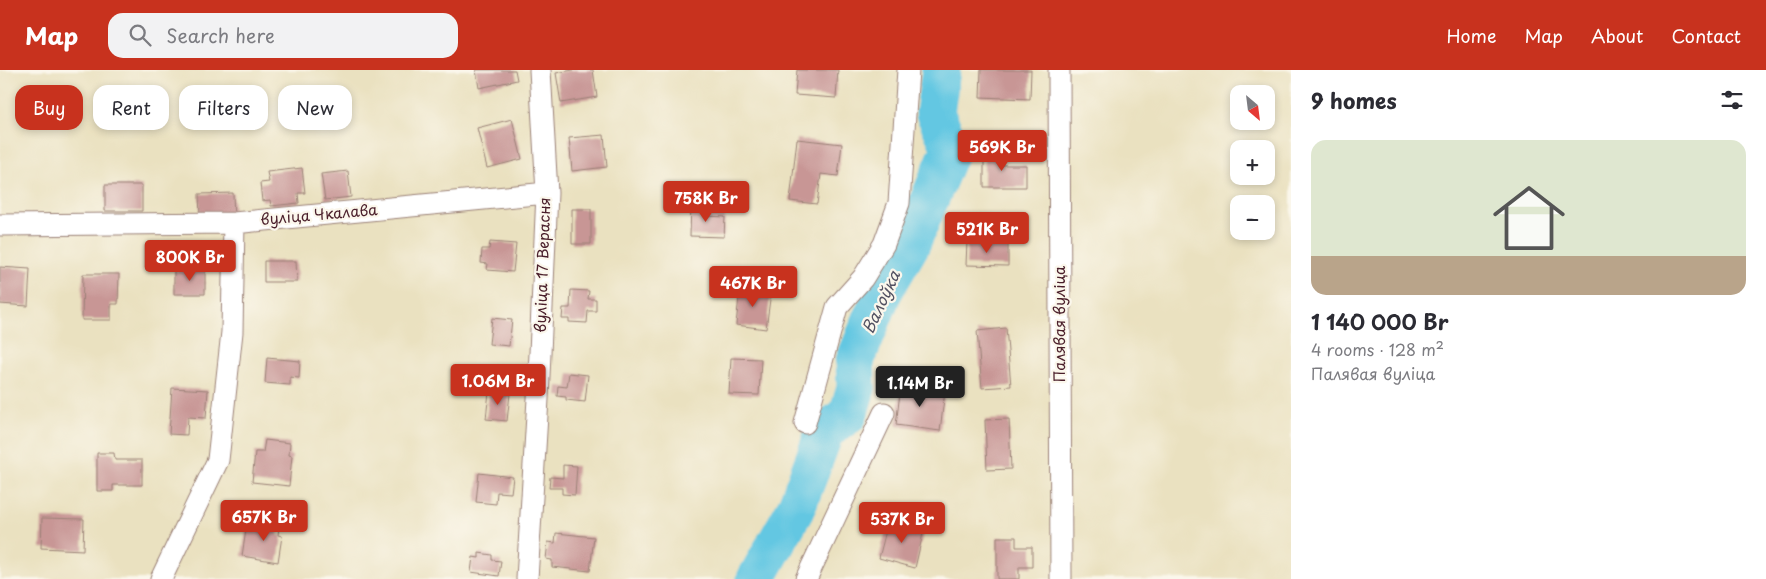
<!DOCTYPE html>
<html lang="en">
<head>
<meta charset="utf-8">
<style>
  :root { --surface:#fff; --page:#f2f2f3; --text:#2b2b33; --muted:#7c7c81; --line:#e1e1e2; --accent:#c8321e }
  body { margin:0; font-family:"Playpen Sans",sans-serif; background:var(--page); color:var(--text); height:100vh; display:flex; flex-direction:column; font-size:19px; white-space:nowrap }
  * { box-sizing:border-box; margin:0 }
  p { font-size:16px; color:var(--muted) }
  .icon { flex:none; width:28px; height:28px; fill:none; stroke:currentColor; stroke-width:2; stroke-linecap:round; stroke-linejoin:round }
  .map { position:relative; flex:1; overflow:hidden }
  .panel { display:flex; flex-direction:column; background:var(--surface); width:475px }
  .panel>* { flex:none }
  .top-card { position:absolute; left:15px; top:15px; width:475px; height:45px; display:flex; gap:10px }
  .needle { width:32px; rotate:152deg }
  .fabs { position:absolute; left:1230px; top:15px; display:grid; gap:10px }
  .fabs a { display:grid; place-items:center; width:45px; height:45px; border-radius:10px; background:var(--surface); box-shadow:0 2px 8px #0003; font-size:25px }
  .price { position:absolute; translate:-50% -42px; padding:0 11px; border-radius:5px; background:var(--accent); color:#fff; font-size:16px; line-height:32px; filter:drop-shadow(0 1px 2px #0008) }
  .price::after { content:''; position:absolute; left:50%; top:30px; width:15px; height:11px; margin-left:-8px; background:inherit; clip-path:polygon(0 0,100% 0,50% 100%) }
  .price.current { background:#222; color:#fff }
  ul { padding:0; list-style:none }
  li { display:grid; align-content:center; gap:10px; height:265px; padding:0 20px }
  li+li { border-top:1px solid var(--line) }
  li span { display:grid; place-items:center; height:155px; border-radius:15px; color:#555 }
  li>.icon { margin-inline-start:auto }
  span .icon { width:90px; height:90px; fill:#fffc; stroke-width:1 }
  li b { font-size:21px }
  h2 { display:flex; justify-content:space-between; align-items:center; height:60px; padding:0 20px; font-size:21px }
  .chip { padding:0 18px; border-radius:15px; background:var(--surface); box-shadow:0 2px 8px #0003; font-size:18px; line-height:45px }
  .chip.current { background:var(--accent); color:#fff }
  header { display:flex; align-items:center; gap:30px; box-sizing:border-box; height:70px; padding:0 25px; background:var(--accent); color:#fff }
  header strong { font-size:24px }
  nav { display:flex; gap:28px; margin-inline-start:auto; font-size:18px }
  .search { width:350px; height:45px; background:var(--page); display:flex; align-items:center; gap:12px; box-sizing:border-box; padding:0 18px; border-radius:15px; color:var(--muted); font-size:19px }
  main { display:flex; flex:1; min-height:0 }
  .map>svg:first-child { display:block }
</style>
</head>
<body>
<header>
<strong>Map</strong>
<div class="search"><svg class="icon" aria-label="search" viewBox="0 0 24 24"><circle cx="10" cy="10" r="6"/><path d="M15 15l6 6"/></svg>Search here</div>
<nav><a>Home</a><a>Map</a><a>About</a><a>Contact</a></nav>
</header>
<main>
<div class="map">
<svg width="1291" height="509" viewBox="0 0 1291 509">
  <rect width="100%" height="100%" fill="#fbf7ec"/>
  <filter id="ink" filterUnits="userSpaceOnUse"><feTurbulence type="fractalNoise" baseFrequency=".02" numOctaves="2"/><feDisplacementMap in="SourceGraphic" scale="10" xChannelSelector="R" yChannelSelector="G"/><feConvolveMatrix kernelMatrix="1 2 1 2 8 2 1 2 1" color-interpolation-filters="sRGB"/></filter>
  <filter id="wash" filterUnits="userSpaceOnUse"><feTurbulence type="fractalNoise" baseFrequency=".0096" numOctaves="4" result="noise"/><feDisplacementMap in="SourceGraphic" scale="20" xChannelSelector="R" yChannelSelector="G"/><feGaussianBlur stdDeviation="1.12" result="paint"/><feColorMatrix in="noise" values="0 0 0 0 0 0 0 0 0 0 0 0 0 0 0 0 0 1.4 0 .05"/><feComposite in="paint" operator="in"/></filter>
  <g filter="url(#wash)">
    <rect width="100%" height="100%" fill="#eae1c0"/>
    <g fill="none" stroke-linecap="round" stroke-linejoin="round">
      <path stroke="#64c7e2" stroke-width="39" d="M756,509L796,438L825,361L848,345L856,318L855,291L883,222L910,176L951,78L935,43L941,0"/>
    </g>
    <g id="blocks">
      <path fill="#c89695" d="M476,0H515L517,10L479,18Z
        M573,0H593L597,27L561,33L556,3Z
        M797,0H838L836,28L795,25Z
        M981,0H1031L1030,29L980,27Z
        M512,49L522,89L487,98L477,58Z
        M604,65L607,97L572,101L569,68Z
        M797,69L842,74L838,106L821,104L817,134L790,131Z
        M984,81H1003V95H1026V117H984Z
        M302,98L305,123H298L299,133L271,136L270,130L262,131L260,113L269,112L267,102Z
        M348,101L351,127L325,130L321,104Z
        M105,115H142V141H105Z
        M233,123L234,151L200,146L199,124Z
        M691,134L708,135L707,146L725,147L724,167L690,166Z
        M572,139H591V174H572Z
        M967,171L1008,172V196L966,195Z
        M490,172L516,174L513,202L487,200L488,194L481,193L482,179H489Z
        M264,191H296L297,212H264Z
        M0,197L30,199L28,236L0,234Z
        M205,200V224H174V201Z
        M83,204H119L118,234H111V250H82Z
        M740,218L771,222L766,259L736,255Z
        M571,220L589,221L588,229H596V241H588L587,253L569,252V249H562L563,238H570Z
        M492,248L512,250L509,276L489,274Z
        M1006,258L1011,316L982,318L977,261Z
        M267,288L300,291L299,308L290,307V315L265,313Z
        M731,288L761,289L759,325L729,324Z
        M569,303L588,305L585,332L566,330V327L557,326L558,316L567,317Z
        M901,315L945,321L940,361L896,355Z
        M172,318L208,320L206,348L188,347L187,365L169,364Z
        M489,322L510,324L507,351L486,349Z
        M1009,349L1011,399L987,400L985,350Z
        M265,370L290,373L289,385L292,386L289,416L252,412L255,382H263Z
        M97,383H114L115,390H142V415H113V421H97Z
        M563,395L577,396L575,425L562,424V418H549L550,407L563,408Z
        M479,403L513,407L511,423L497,422L496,434L476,432Z
        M42,448L84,449L83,480L41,478Z
        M260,448L280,451L278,465L282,466L278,492L242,486L246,460L258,462Z
        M889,449L924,459L915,498L879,488Z
        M556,463L594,467L590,501L552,497V490L546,489L548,472L555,473Z
        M997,467H1016V477H1032V497H1019V509H997Z
        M479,483L492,485V490L501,491L499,506L471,502L473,487L479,488Z"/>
    </g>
  </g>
  <g filter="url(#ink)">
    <use href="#blocks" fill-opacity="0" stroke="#9a8076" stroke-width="1"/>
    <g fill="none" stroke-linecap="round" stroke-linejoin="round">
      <defs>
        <path id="minor" d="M1059,0L1061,509
          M0,155L234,153L547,123
          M805,353L837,237L863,208L884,174L899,133L908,0
          M161,509L218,390L232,262L234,153
          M527,509L538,329L547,123L540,0
          M806,509L884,343"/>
      </defs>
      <use href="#minor" stroke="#9a8076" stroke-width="23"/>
      <use href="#minor" stroke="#fff" stroke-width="21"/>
    </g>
  </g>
  <g text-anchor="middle" stroke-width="4.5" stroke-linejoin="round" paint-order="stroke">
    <g font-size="15" fill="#4a1f2b" stroke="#fbf7ec">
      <text transform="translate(319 145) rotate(-5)" y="5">вуліца Чкалава</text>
      <text transform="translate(543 195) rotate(-88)" y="5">вуліца 17 Верасня</text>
      <text transform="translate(1060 254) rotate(-90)" y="5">Палявая вуліца</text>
    </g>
    <g font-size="16" font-style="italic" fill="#525162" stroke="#fbf7ec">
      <text transform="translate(881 232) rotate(-65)" y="6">Валоўка</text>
    </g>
  </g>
</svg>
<div class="fabs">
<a><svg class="needle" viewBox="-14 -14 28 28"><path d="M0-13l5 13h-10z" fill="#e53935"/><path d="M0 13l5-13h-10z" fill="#7c7c81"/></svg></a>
<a>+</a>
<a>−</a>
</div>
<b class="price" style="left:1002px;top:102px">569K Br</b>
<b class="price" style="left:706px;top:153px">758K Br</b>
<b class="price" style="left:987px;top:184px">521K Br</b>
<b class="price" style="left:190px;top:212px">800K Br</b>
<b class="price" style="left:753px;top:238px">467K Br</b>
<b class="price" style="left:498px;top:336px">1.06M Br</b>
<b class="price current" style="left:920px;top:338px">1.14M Br</b>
<b class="price" style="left:264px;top:472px">657K Br</b>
<b class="price" style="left:902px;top:474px">537K Br</b>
<div class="top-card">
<a class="chip current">Buy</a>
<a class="chip">Rent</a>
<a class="chip">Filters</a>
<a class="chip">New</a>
</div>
</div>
<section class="panel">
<h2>9 homes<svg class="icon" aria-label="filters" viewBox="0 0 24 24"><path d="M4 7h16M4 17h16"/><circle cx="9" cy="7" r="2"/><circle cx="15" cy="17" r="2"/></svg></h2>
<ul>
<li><span style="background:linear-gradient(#dfe7d0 75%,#b9a48a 0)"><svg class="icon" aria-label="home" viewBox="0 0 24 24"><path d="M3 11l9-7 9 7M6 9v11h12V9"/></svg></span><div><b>1 140 000 Br</b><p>4 rooms · 128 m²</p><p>Палявая вуліца</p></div></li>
</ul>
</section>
</main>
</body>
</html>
